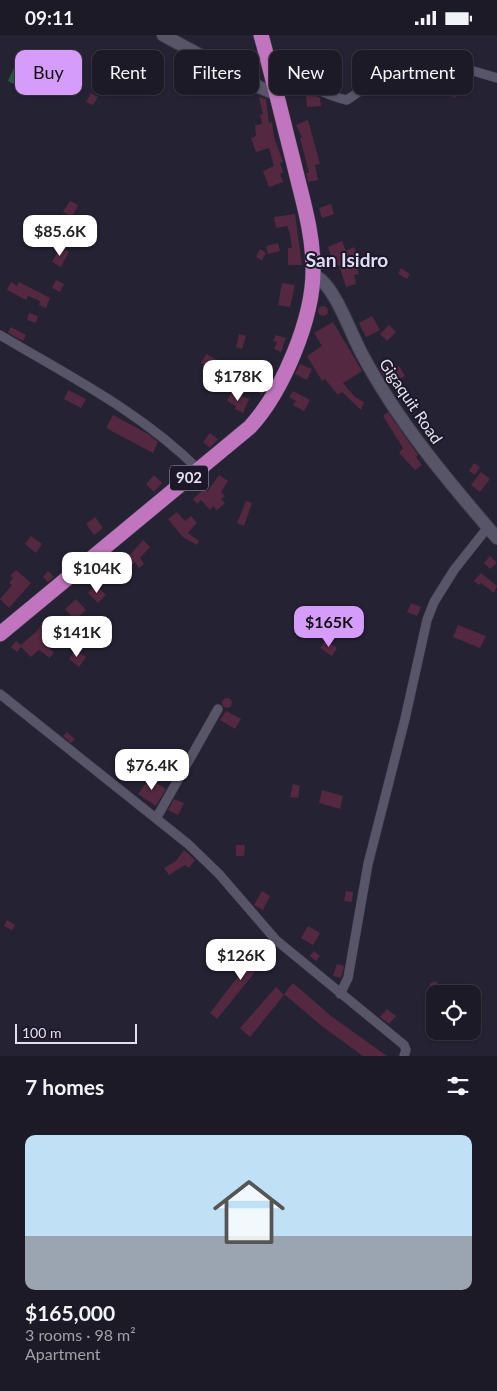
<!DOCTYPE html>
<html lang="en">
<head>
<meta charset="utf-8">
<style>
  :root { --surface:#1c1a26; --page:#292732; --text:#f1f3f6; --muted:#a0a1a7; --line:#3a3843; --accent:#d59cfb }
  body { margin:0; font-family:Lato,sans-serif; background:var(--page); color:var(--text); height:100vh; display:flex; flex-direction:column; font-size:19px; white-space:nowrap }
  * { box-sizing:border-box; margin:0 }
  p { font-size:16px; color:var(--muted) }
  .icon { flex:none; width:28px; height:28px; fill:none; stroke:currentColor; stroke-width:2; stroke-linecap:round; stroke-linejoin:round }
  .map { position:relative; height:1021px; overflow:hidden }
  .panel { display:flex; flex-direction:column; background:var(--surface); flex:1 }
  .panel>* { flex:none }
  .top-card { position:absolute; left:15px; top:15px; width:468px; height:45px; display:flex; gap:10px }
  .fabs { position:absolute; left:426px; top:950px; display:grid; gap:10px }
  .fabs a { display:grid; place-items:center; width:55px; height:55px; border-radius:10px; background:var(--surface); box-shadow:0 1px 4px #0004,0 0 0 1px var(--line); font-size:25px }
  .scale { position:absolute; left:15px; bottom:12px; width:122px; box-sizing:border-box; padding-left:5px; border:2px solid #e2e0ec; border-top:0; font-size:14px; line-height:18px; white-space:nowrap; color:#e2e0ec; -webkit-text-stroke:4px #1c1829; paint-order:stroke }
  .price { position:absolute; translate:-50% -42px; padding:0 11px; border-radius:10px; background:#fff; color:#222; font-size:16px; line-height:32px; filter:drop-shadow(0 1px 2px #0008) }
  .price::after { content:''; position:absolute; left:50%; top:30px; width:15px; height:11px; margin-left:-8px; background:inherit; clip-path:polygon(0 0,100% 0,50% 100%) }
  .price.active { background:var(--accent); color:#111 }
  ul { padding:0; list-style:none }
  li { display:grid; align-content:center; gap:10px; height:265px; padding:0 25px }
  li+li { border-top:1px solid var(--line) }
  li span { display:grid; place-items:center; height:155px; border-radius:10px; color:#555 }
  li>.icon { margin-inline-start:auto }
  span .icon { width:90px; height:90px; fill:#fffc; stroke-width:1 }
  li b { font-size:21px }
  h2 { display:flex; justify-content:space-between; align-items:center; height:60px; padding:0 25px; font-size:21px }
  .pill { padding:0 18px; border-radius:10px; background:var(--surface); box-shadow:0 1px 4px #0004,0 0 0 1px var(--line); font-size:18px; line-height:45px }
  .pill.active { background:var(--accent); color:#111 }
  .status { display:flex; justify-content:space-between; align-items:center; height:35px; padding:0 25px; background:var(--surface); direction:ltr }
  .status svg { height:14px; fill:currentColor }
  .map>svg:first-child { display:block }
</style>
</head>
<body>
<div class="status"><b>09:11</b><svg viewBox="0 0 49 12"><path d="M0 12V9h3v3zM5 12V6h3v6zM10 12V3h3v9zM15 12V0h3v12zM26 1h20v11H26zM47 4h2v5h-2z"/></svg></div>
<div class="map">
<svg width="497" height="1021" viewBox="0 0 497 1021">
  <rect width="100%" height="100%" fill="#252233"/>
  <path fill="#28593c" d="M17,26L43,40L32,58L8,46Z"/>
  <path fill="#542840" d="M320,29L324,36L310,43L307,36Z
    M20,33L34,40L30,47L16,40Z
    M441,33L464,40L455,63L432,54Z
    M91,58L98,62L93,70L86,67Z
    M314,60L320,63L321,71L307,72L306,61Z
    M259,62L266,64L269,88L272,87L274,102L283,127L280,128L283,137L280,139L283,147L269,152L263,136L274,131L269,113L256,117L251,103L256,101L255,90L262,89L260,80L263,79Z
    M308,85L320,129L315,130L318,145L308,147L306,138H309L300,103H302L296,90Z
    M70,166L78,170L72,182L63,177Z
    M331,169L334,179L322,183L319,173Z
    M295,179L302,230H288V213H292L290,199L287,191L276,193L274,182Z
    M342,206L346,216L354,212L359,223L355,224L359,239L354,240L356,249L346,252L339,230L335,232L328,212Z
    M278,208L280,216L268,219L266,211Z
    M60,212L69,217L61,232L52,227Z
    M260,214L266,218L262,225L256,222Z
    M401,233L410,239L407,244L398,239Z
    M56,245L64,249L60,257L52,253Z
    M11,247L17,251L19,247L50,263L46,273L39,270L40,266L28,261L26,265L7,255Z
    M282,248L295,250L290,272L278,270Z
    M318 276a5 5 0 1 1 10 0a5 5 0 1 1-10 0Z
    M29,278L38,281L36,288L27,285Z
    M372,281L380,295L366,302L359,288Z
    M333,287L362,336L343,348L355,362L364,367L361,375L342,357L338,360L325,344L322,346L307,321L322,311L314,298Z
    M389,290L396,297L387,306L380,299Z
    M11,292L26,300L23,306L8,298Z
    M239,299L246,301L242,314L236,312Z
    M276,300L286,303L281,317L274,314L277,307L273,306Z
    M206,319L220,326L215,336L201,328Z
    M386,325L395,333L399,331L405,341L389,350L379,333Z
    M261,327L273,332L262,360L244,346L248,337L256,339Z
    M300,329L312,334L307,345L295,339Z
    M68,355L86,364L81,373L64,364Z
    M293,356L310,365L304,376L293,370L296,366L289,362Z
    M232,357L249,364L243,378L235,374L236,371L227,366Z
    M388,377L418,420L416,422L422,430L415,435L399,418L403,413L383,381Z
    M113,380L148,399L158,407L153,418L106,393Z
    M210,398L218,404L210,413L203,407Z
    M474,428L480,432L475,440L469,436Z
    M481,437L490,444L480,457L471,450Z
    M154,440L162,448L154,457L146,449Z
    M219,440L228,446L221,457L225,461L221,464L225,468L217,475L213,471L210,475L201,465L197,469L193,464L205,453L207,457Z
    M246,466L252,468L244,491L237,488Z
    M177,477L185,486L191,481L197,488L188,498L199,506L197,510L183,502L168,484Z
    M95,482L103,493L94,500L86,489Z
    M31,501L42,509L36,518L25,509Z
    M143,505L150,512L140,523L144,529L139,533L135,527L121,540L113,532L128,518L130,520Z
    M490,521L497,528L490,534L484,528Z
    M16,535L31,548L9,573L0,564L12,550L9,548L13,543L10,541Z
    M48,536L54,542L48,547L43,542Z
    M481,538L497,551L494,558L481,548L479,550L474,546Z
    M96,550L106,560L98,568L88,558Z
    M76,564L86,575L75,585L65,574Z
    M411,568L421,572L417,581L407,577Z
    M42,587L53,595L43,609L54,617L50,623L39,615L31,622L21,612L17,617L11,612L16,606L21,610L38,595Z
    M458,590L486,601L480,613L453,602Z
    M326,605L337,613L332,621L320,613Z
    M75,615L86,622L79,632L69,624Z
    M222 668a5 5 0 1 1 10 0a5 5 0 1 1-10 0Z
    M226,676L241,684L235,694L220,685Z
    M67,697L75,704L71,708L63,701Z
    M151,741L158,746L156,748L166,754L156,771L138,759Z
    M293,749L300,751L298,763L290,762Z
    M322,755L343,761L340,774L319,768Z
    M174,764L184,768L178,780L168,775Z
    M236,810H245L244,821H236Z
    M184,815L195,825L189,833L185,830L169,840L164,833L176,826Z
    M262,856L270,861L263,875L254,870Z
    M346,856L353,857L352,867L344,866Z
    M7,885L15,890L12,895L4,891Z
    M308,891L320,898L313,910L301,903Z
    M263,909L272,916L217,984L210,978Z
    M314,916L320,921L316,926L310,921Z
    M337,929L344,931L341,943L333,941Z
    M436,946L440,952L434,956L429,949Z
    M293,948L331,981L387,1021H363L323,992L284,959Z
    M276,952L284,960L250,1002L240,993Z
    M387,974L396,981L389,989L380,982Z"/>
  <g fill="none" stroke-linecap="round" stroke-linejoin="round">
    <defs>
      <path id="street" d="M271,35C298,43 321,60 347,65L373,47L397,38L412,23L419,20L497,43
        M0,300C69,341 141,377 199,435
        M0,659L188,809L219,839L276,905L404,1010L406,1015L404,1021
        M157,782L218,674
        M340,959L348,943L368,829L405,684L427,585L434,567L454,535L488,492"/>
      <path id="secondary" d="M163,0L259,52L276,59
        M313,240C334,247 351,300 362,319C398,387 447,445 497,503"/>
      <path id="highway" d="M0,599L250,392C283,356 314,282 313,233C313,197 302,163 294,129C283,86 273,43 261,0"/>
    </defs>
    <use href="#street" stroke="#413e4c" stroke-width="10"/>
    <use href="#secondary" stroke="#413e4c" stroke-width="14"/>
    <use href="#highway" stroke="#413e4c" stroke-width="16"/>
    <use href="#street" stroke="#585569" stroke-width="9"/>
    <use href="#secondary" stroke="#585569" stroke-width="12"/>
    <use href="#highway" stroke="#c175bf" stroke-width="15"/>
  </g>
  <g text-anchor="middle" stroke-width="4" stroke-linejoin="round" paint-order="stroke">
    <rect fill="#1c1829" stroke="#a7a4b2" stroke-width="1" x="170" y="430.5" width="38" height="25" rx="4"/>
    <g font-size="15" font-weight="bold" fill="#e2e0ec">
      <text x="189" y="448">902</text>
    </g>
    <g font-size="16" fill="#e2e0ec" stroke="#1c1829">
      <text transform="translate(411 366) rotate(56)" y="6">Gigaquit Road</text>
    </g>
    <g font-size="19" font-weight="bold" fill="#e0dcf4" stroke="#1c1829">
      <text x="347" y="232">San Isidro</text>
    </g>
  </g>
</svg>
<div class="fabs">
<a><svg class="icon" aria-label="locate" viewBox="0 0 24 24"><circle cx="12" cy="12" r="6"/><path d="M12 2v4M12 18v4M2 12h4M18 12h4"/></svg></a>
</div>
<div class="scale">100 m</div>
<b class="price" style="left:60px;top:222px">$85.6K</b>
<b class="price" style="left:238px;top:367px">$178K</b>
<b class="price" style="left:97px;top:559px">$104K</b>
<b class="price active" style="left:329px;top:613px">$165K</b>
<b class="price" style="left:77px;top:623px">$141K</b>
<b class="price" style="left:152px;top:756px">$76.4K</b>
<b class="price" style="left:241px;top:946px">$126K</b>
<div class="top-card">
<a class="pill active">Buy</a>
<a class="pill">Rent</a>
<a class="pill">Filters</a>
<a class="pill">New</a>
<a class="pill">Apartment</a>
</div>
</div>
<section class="panel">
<h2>7 homes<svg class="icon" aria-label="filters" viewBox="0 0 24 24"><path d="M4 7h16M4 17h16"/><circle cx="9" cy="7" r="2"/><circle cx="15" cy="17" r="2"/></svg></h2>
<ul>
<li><span style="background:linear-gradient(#bfe0f5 65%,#9aa5b1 0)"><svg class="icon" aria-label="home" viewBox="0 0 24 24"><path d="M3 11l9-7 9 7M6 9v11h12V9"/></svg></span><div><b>$165,000</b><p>3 rooms · 98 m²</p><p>Apartment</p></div></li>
</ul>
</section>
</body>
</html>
